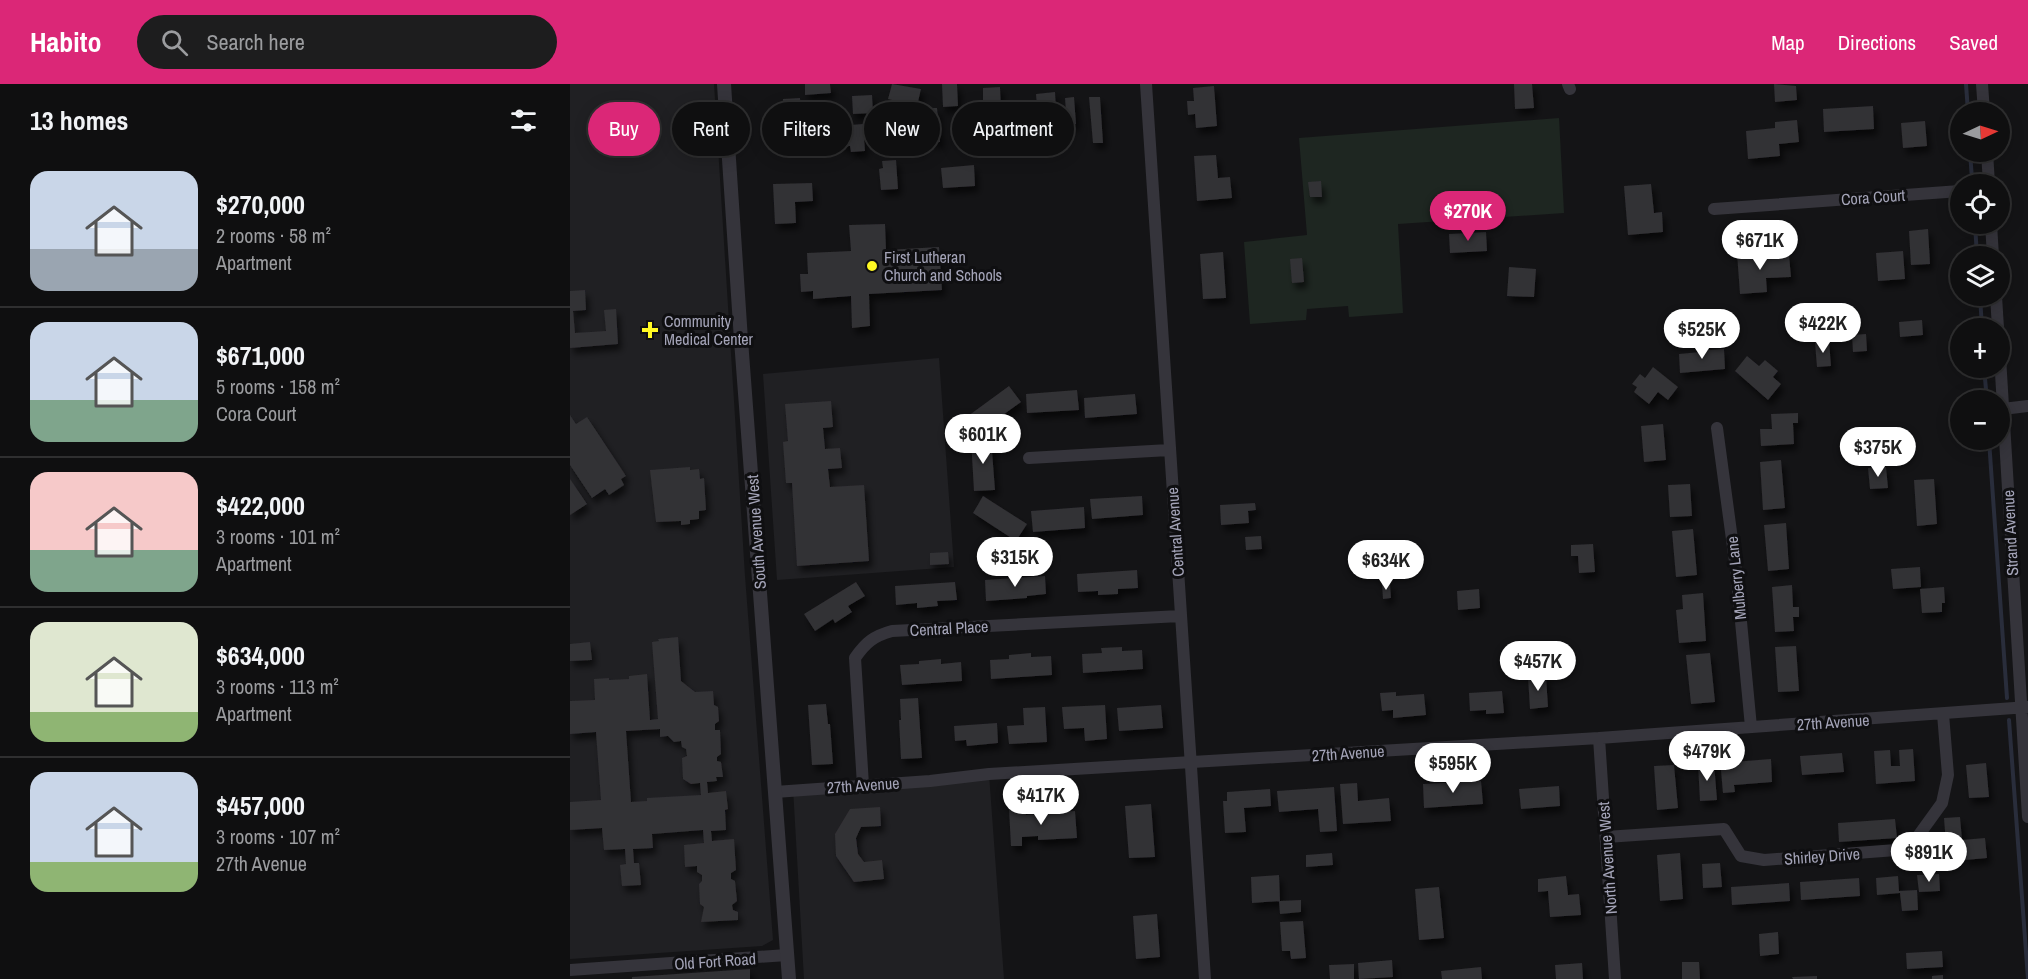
<!DOCTYPE html>
<html lang="en">
<head>
<meta charset="utf-8">
<style>
  :root { --surface:#0f0f10; --page:#1d1d1e; --text:#f1f3f6; --muted:#9b9c9f; --line:#2f2f30; --accent:#db2777 }
  body { margin:0; font-family:"Archivo Narrow",sans-serif; background:var(--page); color:var(--text); height:100vh; display:flex; flex-direction:column; font-size:22px; white-space:nowrap }
  * { box-sizing:border-box; margin:0 }
  p { font-size:20px; color:var(--muted) }
  .icon { flex:none; width:33px; height:33px; fill:none; stroke:currentColor; stroke-width:2; stroke-linecap:round; stroke-linejoin:round }
  .map { position:relative; flex:1; overflow:hidden }
  .drawer { display:flex; flex-direction:column; background:var(--surface); width:570px }
  .drawer>* { flex:none }
  .top-card { position:absolute; left:18px; top:18px; width:570px; height:54px; display:flex; gap:12px }
  .needle { width:39px; rotate:86deg }
  .tools { position:absolute; left:1380px; top:18px; display:grid; gap:12px }
  .tools a { display:grid; place-items:center; width:60px; height:60px; border-radius:50%; background:var(--surface); box-shadow:0 3px 15px #0003,0 0 0 2px var(--line); font-size:30px }
  .price { position:absolute; translate:-50% -51px; padding:0 14px; border-radius:21px; background:#fff; color:#222; font-size:20px; line-height:39px; filter:drop-shadow(0 2px 3px #0008) }
  .price::after { content:''; position:absolute; left:50%; top:36px; width:18px; height:14px; margin-left:-9px; background:inherit; clip-path:polygon(0 0,100% 0,50% 100%) }
  .price.active { background:var(--accent); color:#fff }
  ul { padding:0; list-style:none }
  li { display:flex; align-items:center; gap:18px; height:150px; padding:0 30px }
  li+li { border-top:2px solid var(--line) }
  li span { display:grid; place-items:center; flex:none; width:168px; height:120px; border-radius:18px; color:#555 }
  li>.icon { margin-inline-start:auto }
  span .icon { width:72px; height:72px; fill:#fffc; stroke-width:1 }
  li b { font-size:26px }
  h2 { display:flex; justify-content:space-between; align-items:center; height:72px; padding:0 30px; font-size:26px }
  .chip { padding:0 21px; border-radius:27px; background:var(--surface); box-shadow:0 3px 15px #0003,0 0 0 2px var(--line); font-size:21px; line-height:54px }
  .chip.active { background:var(--accent); color:#fff }
  header { display:flex; align-items:center; gap:36px; box-sizing:border-box; height:84px; padding:0 30px; background:var(--accent); color:#fff }
  header strong { font-size:28px }
  nav { display:flex; gap:33px; margin-inline-start:auto; font-size:21px }
  .search { width:420px; height:54px; background:var(--page); display:flex; align-items:center; gap:15px; box-sizing:border-box; padding:0 21px; border-radius:33px; color:var(--muted); font-size:22px }
  main { display:flex; flex:1; min-height:0 }
  .map>svg:first-child { display:block }
</style>
</head>
<body>
<header>
<strong>Habito</strong>
<div class="search"><svg class="icon" aria-label="search" viewBox="0 0 24 24"><circle cx="10" cy="10" r="6"/><path d="M15 15l6 6"/></svg>Search here</div>
<nav><a>Map</a><a>Directions</a><a>Saved</a></nav>
</header>
<main>
<section class="drawer">
<h2>13 homes<svg class="icon" aria-label="filters" viewBox="0 0 24 24"><path d="M4 7h16M4 17h16"/><circle cx="9" cy="7" r="2"/><circle cx="15" cy="17" r="2"/></svg></h2>
<ul>
<li><span style="background:linear-gradient(#c9d6e8 65%,#9aa5b1 0)"><svg class="icon" aria-label="home" viewBox="0 0 24 24"><path d="M3 11l9-7 9 7M6 9v11h12V9"/></svg></span><div><b>$270,000</b><p>2 rooms · 58 m²</p><p>Apartment</p></div></li>
<li><span style="background:linear-gradient(#c9d6e8 65%,#7fa58c 0)"><svg class="icon" aria-label="home" viewBox="0 0 24 24"><path d="M3 11l9-7 9 7M6 9v11h12V9"/></svg></span><div><b>$671,000</b><p>5 rooms · 158 m²</p><p>Cora Court</p></div></li>
<li><span style="background:linear-gradient(#f6c9c9 65%,#7fa58c 0)"><svg class="icon" aria-label="home" viewBox="0 0 24 24"><path d="M3 11l9-7 9 7M6 9v11h12V9"/></svg></span><div><b>$422,000</b><p>3 rooms · 101 m²</p><p>Apartment</p></div></li>
<li><span style="background:linear-gradient(#dfe7d0 75%,#8fb573 0)"><svg class="icon" aria-label="home" viewBox="0 0 24 24"><path d="M3 11l9-7 9 7M6 9v11h12V9"/></svg></span><div><b>$634,000</b><p>3 rooms · 113 m²</p><p>Apartment</p></div></li>
<li><span style="background:linear-gradient(#c9d6e8 75%,#8fb573 0)"><svg class="icon" aria-label="home" viewBox="0 0 24 24"><path d="M3 11l9-7 9 7M6 9v11h12V9"/></svg></span><div><b>$457,000</b><p>3 rooms · 107 m²</p><p>27th Avenue</p></div></li>
</ul>
</section>
<div class="map">
<svg width="1458" height="895" viewBox="0 0 1458 895">
  <defs>
    <filter id="shadow"><feDropShadow dx="3.5" dy="6" stdDeviation="3" flood-color="#0009"/></filter>
  </defs>
  <rect width="100%" height="100%" fill="#141416"/>
  <path fill="#202023" d="M0,0H144L175,492L203,856L192,862L0,875Z
    M369,274L384,483L207,496L193,290Z
    M419,690L434,895H234L223,704Z"/>
  <path fill="#1e2621" d="M989,34L994,129L828,140L833,229L779,233L778,222L737,225L736,236L680,240L674,158L737,151L729,54Z"/>
  <g fill="none" stroke-linecap="round" stroke-linejoin="round">
    <path stroke="#292d3b" stroke-width="4" d="M1396,0L1398,28
      M1400,68L1402,95
      M1405,140L1407,172
      M1410,212L1412,244
      M1414,284L1417,316
      M1419,356L1437,614
      M1439,636L1458,895"/>
  </g>
  <path fill="#323135" fill-rule="evenodd" filter="url(#shadow)" d="M235,0H260L261,9L235,11Z
    M322,0L351,5L347,22L318,15Z
    M372,0H387L388,22L373,23Z
    M944,0H962L964,24L945,25Z
    M1204,0L1226,2L1227,16L1205,18Z
    M644,2L647,42L626,44L625,30L618,31L617,17H624L623,4Z
    M430,3L432,47L414,48V36H408L407,21H413V4Z
    M485,8L487,45L469,47L466,10Z
    M302,11L303,29L283,30L282,12Z
    M504,13L506,40L497,41L495,14Z
    M519,13H530L533,59H523Z
    M230,14L232,35L214,37L213,15Z
    M1303,22L1304,45L1254,48L1253,25Z
    M359,24H367L370,58L362,59Z
    M1227,36L1229,58L1209,60L1210,72L1178,75L1176,47L1205,44V38Z
    M1355,37L1357,62L1333,64L1331,39Z
    M314,38L354,56L349,66L310,49Z
    M293,40L295,67L281,68L280,62L272,63L271,49L281,48L280,41Z
    M646,71L648,94L660,93L662,114L627,117L624,72Z
    M326,76L328,105L311,106L309,85L313,84L312,77Z
    M404,81L405,102L373,104L371,84Z
    M751,97L752,113H740L738,98Z
    M242,99L243,117L225,118L226,139L205,140L203,100Z
    M1081,100L1084,129L1092,128L1093,148L1058,151L1054,102Z
    M315,140L316,166L369,163L372,206L299,210L300,242L282,244L281,212L243,215V207L231,208L230,190H238L237,169L281,167L279,141Z
    M1358,145L1360,180L1341,181L1339,147Z
    M916,148L917,167L880,169L879,150Z
    M1194,167V172L1219,171L1221,193L1196,194L1197,208L1170,210L1167,169Z
    M1333,167L1335,195L1308,197L1306,169Z
    M653,168L656,214L633,215L630,170Z
    M732,174L734,198L722,199L720,175Z
    M939,183L966,185L964,213L937,212Z
    M15,206L16,226L3,227L5,249L36,247L34,226L46,225L48,260L0,264V207Z
    M1352,236L1353,251L1330,253L1329,238Z
    M1296,250L1297,267L1283,268L1282,251Z
    M1259,257L1261,282L1247,283L1245,258Z
    M1139,261V266L1154,265L1155,285L1110,289L1109,270L1130,268V262Z
    M1177,272L1189,282L1195,276L1208,287L1203,293L1211,300L1198,316L1165,287Z
    M1083,283L1108,303L1098,316L1088,308L1079,320L1064,308L1067,303L1062,300L1070,290L1075,294Z
    M439,302L451,318L409,348L398,332Z
    M507,306L509,326L457,329L456,310Z
    M565,310L567,330L515,334L514,314Z
    M261,317L263,343L253,344L255,365L270,364L272,384L258,385L260,403L294,401L299,477L227,482L222,399H216L213,358L218,357L215,320Z
    M1228,329V339H1223L1224,360L1191,362L1190,345H1202L1201,330Z
    M0,331L6,340L17,333L56,392L51,395L54,401L39,411L35,405L22,414L0,381Z
    M1093,340L1096,376L1074,378L1071,342Z
    M421,354L425,406L404,407L401,355Z
    M1211,376L1215,424L1193,426L1190,378Z
    M120,383V386L129,385L130,395L134,394L136,426L129,427V435L120,436V440L111,441V437L86,438L80,386Z
    M1316,383L1318,404L1300,405L1298,384Z
    M0,395L17,420L0,431Z
    M1364,395L1367,440L1347,442L1344,396Z
    M1120,400L1122,432L1100,433L1098,401Z
    M413,412L457,440L446,457L403,429Z
    M572,412L573,431L522,435L520,415Z
    M685,419L686,426L678,427L679,439L651,441L650,421Z
    M514,423L515,444L463,448L461,427Z
    M1216,439L1219,485L1198,487L1194,441Z
    M1123,445L1127,491L1106,493L1102,447Z
    M691,452L692,465L676,466L675,453Z
    M1023,460L1025,488L1009,489L1008,472H1001V461Z
    M378,468L379,480L360,481V469Z
    M1350,483L1351,503L1323,505L1321,485Z
    M567,486L568,504L548,505V510L528,511V507L508,508L507,490Z
    M475,492L476,510L457,512V514L416,517L415,496Z
    M286,498L295,512L278,522L282,528L265,539L263,535L245,547L234,530Z
    M385,498L387,516L367,517L368,522L347,524V519L326,521L325,502Z
    M820,499L821,514L813,515L812,500Z
    M1222,501L1223,523H1229V533H1223L1224,547L1205,548L1202,503Z
    M1374,503L1375,519H1372V528L1352,529L1350,505Z
    M909,505L910,524L888,526L887,507Z
    M1133,509L1136,557L1109,559L1106,526L1113,525L1112,511Z
    M108,553L111,597L125,608L143,607L144,621L148,623L149,637L145,640V646H150L151,670L147,673V677L151,678L153,693H146L147,697L137,698L138,709L156,707L158,725L155,726L156,746L141,747L142,757L164,755L166,786L161,789V795L165,797L167,817L162,821L163,826L168,828V836L131,838L134,823L130,820L129,800L132,797V791L127,788V782L115,783L114,761L134,759L133,746L82,750L83,764L63,765L64,779H69L71,801L52,802L50,781L56,780L55,765L34,766L32,744L0,746V718L31,716L26,648L0,650V617L25,616L24,595L39,594V596L59,595V592L77,590L80,636L88,635L82,558L89,557L88,555ZM90,645V653L98,652L104,658L111,657L112,663L116,665L117,672L112,674L113,695L121,700L130,699L131,711L77,714V717L61,718L56,647Z
    M20,558L22,576L0,577V560Z
    M1226,562L1229,607L1208,608L1205,563Z
    M552,563V567L572,566L573,585L513,589L512,570L532,569L531,564Z
    M461,569V573L481,572L482,591L421,595L420,576L439,575V571Z
    M1140,569L1145,618L1121,620L1116,571Z
    M371,575V580L391,578L392,597L332,601L330,581L349,580V577Z
    M976,592L978,623L960,625L958,593Z
    M932,607L934,629L916,630V626L900,627L899,609Z
    M826,608V612L854,610L856,631L823,634V626L812,627L810,609Z
    M348,614L352,674L331,675L329,636H331L330,615Z
    M256,620L258,640H260L263,680L242,681L238,621Z
    M535,621L537,655L515,657L514,644L494,645L492,623Z
    M591,621L593,644L549,647L547,624Z
    M475,623L477,658L439,660L437,642L454,641L453,624Z
    M427,639L428,659L397,662L396,656L385,657L384,642Z
    M1343,665L1345,697L1306,700L1304,667L1320,666L1321,682H1330L1329,666Z
    M1272,669L1274,688L1232,691L1230,672Z
    M1201,675L1202,698L1164,701L1165,708L1153,709L1151,686L1164,685L1163,678Z
    M1144,679L1147,716L1130,717L1128,680Z
    M1416,679L1419,713L1399,714L1396,681Z
    M1104,681L1108,724L1087,726L1084,682Z
    M911,697L913,720L854,724L853,700Z
    M787,699L788,717L819,714L821,737L773,740L770,700Z
    M989,702L990,722L951,725L949,705Z
    M764,703L767,747L750,748L748,725L709,728L707,707Z
    M700,705L701,722L674,724L676,748L655,749L653,717H657V708Z
    M581,720L585,773L559,774L555,722Z
    M310,723L311,742L291,743L286,754L288,770L294,778L312,776L314,795L284,798L266,772L265,750L280,725Z
    M455,724L456,731L505,727L507,754L468,756V752L452,753V762H441L439,725Z
    M1390,733L1392,756L1415,754L1417,774L1395,776L1394,759L1376,761L1374,734Z
    M1325,735L1327,754L1269,758L1268,739Z
    M762,769L763,781L736,783V771Z
    M1110,769L1113,815L1090,817L1087,771Z
    M1150,779L1152,803L1133,804L1132,780Z
    M1369,790L1370,807L1349,808L1347,791Z
    M709,791L710,817L682,819L681,793Z
    M996,792L998,811L1009,810L1011,831L980,833L978,807L968,808V795Z
    M1328,792L1329,807L1347,806L1348,826L1332,827L1330,809L1307,811L1306,794Z
    M1289,794L1290,812L1231,816L1230,798Z
    M1219,799L1220,817L1162,821L1161,803Z
    M869,803L874,854L849,856L845,805Z
    M731,816V828L710,830L709,817Z
    M587,830L590,873L566,875L563,832Z
    M733,837L736,874L721,875L720,867H712L710,838Z
    M1208,848L1209,870L1190,872L1189,850Z
    M1372,867L1373,883L1337,885L1336,869Z
    M822,876L823,893L789,895L788,879Z
    M1112,878H1129L1130,895H1112Z
    M1012,879L1013,895H986L985,881Z
    M784,880V895H760L759,881Z
    M911,883L912,895H872L871,887Z
    M180,885V895H62V893Z
    M1373,891V895H1362V892Z
    M1247,892V895H1223L1222,893Z"/>
  <g fill="none" stroke-linecap="round" stroke-linejoin="round">
    <path stroke="#35343b" stroke-width="12" d="M576,0L635,895
      M998,0L1000,5
      M1412,0L1414,28
      M1417,68L1419,100
      M1144,125L1390,107
      M1421,140L1423,172
      M1426,212L1428,244
      M1430,273L1458,733
      M1433,325L1458,322
      M1147,344L1166,485L1181,643
      M459,374L599,366
      M1029,654L1045,895
      M293,701L285,574C296,558 304,552 322,547L610,532
      M205,708L360,697L419,690L1029,654L1458,623
      M1036,753L1154,745L1171,772L1194,776L1326,766L1346,755L1372,719L1378,691L1373,630
      M0,886L217,871"/>
    <path stroke="#35343b" stroke-width="14" d="M154,0L171,256L219,895"/>
  </g>
  <g fill="#fff923" stroke="#0f0f11" stroke-width="2">
    <circle cx="302" cy="182" r="6"/>
    <path d="M77 237h6v6h6v6h-6v6h-6v-6h-6v-6h6z"/>
  </g>
  <g text-anchor="middle" stroke-width="6" stroke-linejoin="round" paint-order="stroke">
    <g font-size="16" fill="#a4a4b8" stroke="#0f0f11">
      <text transform="translate(1303 113) rotate(-4)" y="6">Cora Court</text>
      <text transform="translate(186 448) rotate(-94)" y="6">South Avenue West</text>
      <text transform="translate(605 448) rotate(-94)" y="6">Central Avenue</text>
      <text transform="translate(1440 449) rotate(-93)" y="6">Strand Avenue</text>
      <text transform="translate(1166 494) rotate(-96)" y="6">Mulberry Lane</text>
      <text transform="translate(379 544) rotate(-3)" y="6">Central Place</text>
      <text transform="translate(1263 638) rotate(-4)" y="6">27th Avenue</text>
      <text transform="translate(778 669) rotate(-4)" y="6">27th Avenue</text>
      <text transform="translate(293 701) rotate(-4)" y="6">27th Avenue</text>
      <text transform="translate(1252 772) rotate(-4)" y="6">Shirley Drive</text>
      <text transform="translate(1037 774) rotate(-94)" y="6">North Avenue West</text>
      <text transform="translate(145 877) rotate(-4)" y="6">Old Fort Road</text>
    </g>
    <g font-size="16" fill="#a4a4b8" stroke="#0f0f11" text-anchor="start">
      <text x="314" y="179">First Lutheran<tspan x="314" dy="18">Church and Schools</tspan></text>
      <text x="94" y="243">Community<tspan x="94" dy="18">Medical Center</tspan></text>
    </g>
  </g>
</svg>
<div class="tools">
<a><svg class="needle" viewBox="-14 -14 28 28"><path d="M0-13l5 13h-10z" fill="#e53935"/><path d="M0 13l5-13h-10z" fill="#9b9c9f"/></svg></a>
<a><svg class="icon" aria-label="locate" viewBox="0 0 24 24"><circle cx="12" cy="12" r="6"/><path d="M12 2v4M12 18v4M2 12h4M18 12h4"/></svg></a>
<a><svg class="icon" aria-label="layers" viewBox="0 0 24 24"><path d="M12 4l9 5-9 5-9-5zM3 14l9 5 9-5"/></svg></a>
<a>+</a>
<a>−</a>
</div>
<b class="price active" style="left:898px;top:158px">$270K</b>
<b class="price" style="left:1190px;top:187px">$671K</b>
<b class="price" style="left:1253px;top:270px">$422K</b>
<b class="price" style="left:1132px;top:276px">$525K</b>
<b class="price" style="left:413px;top:381px">$601K</b>
<b class="price" style="left:1308px;top:394px">$375K</b>
<b class="price" style="left:445px;top:504px">$315K</b>
<b class="price" style="left:816px;top:507px">$634K</b>
<b class="price" style="left:968px;top:608px">$457K</b>
<b class="price" style="left:1137px;top:698px">$479K</b>
<b class="price" style="left:883px;top:710px">$595K</b>
<b class="price" style="left:471px;top:742px">$417K</b>
<b class="price" style="left:1359px;top:799px">$891K</b>
<div class="top-card">
<a class="chip active">Buy</a>
<a class="chip">Rent</a>
<a class="chip">Filters</a>
<a class="chip">New</a>
<a class="chip">Apartment</a>
</div>
</div>
</main>
</body>
</html>
